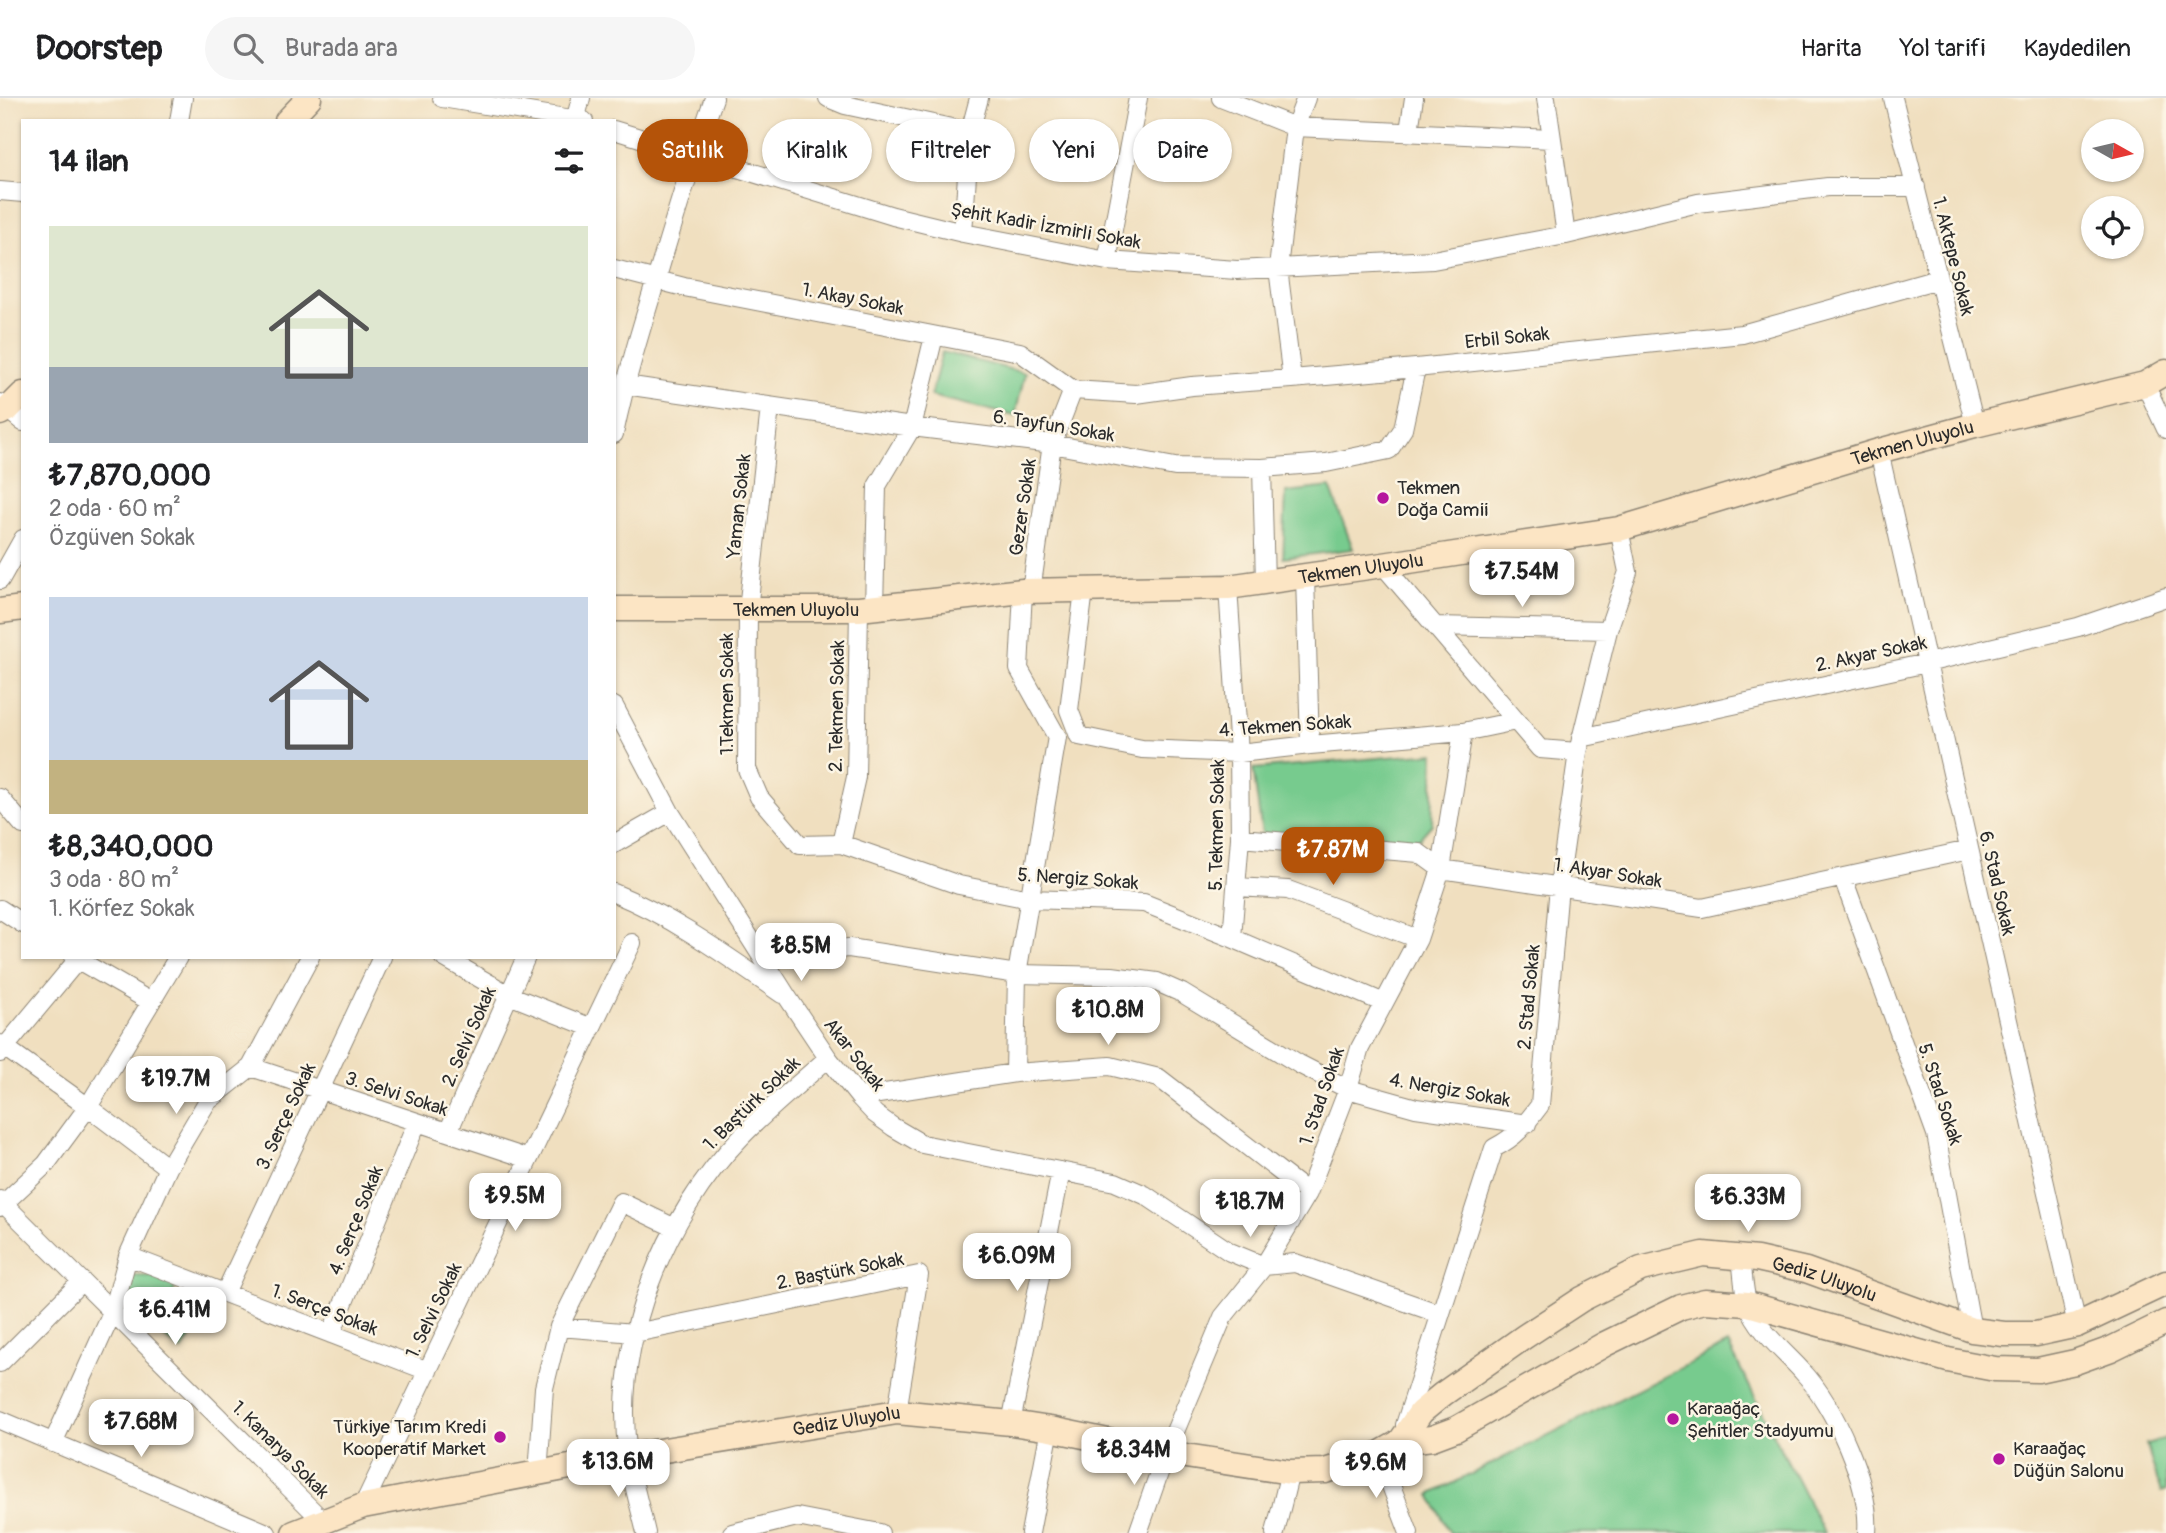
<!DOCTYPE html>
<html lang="tr">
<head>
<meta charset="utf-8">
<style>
  :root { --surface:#fff; --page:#f6f6f6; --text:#202124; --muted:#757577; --line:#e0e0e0; --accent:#b45309 }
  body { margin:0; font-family:Pangolin,sans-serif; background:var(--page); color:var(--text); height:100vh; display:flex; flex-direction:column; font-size:26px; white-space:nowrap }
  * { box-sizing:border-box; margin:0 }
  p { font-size:23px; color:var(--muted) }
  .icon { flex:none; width:38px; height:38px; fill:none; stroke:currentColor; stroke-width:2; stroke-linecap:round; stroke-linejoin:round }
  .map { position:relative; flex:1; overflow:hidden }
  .sheet { position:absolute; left:21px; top:21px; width:595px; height:840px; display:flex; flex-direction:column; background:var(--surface); border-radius:0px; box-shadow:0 2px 5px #0004 }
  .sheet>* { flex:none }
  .banner { position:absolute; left:637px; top:21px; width:665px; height:63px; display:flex; gap:14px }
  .needle { width:46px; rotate:98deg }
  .fabs { position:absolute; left:2081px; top:21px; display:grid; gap:14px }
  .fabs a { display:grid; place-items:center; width:63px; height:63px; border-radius:50%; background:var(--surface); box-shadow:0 2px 5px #0004; font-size:35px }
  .price { position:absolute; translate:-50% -60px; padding:0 16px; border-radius:14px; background:#fff; color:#222; font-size:23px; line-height:46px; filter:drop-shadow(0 2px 4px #0008) }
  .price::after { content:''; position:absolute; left:50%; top:42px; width:21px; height:16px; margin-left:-10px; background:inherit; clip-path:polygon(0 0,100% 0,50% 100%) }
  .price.current { background:var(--accent); color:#fff }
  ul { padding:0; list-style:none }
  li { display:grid; align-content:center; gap:14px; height:371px; padding:0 28px }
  li span { display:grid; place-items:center; height:217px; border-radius:0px; color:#555 }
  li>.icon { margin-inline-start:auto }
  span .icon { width:126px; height:126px; fill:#fffc; stroke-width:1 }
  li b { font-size:30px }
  h2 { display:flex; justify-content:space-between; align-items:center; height:84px; padding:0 28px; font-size:30px }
  .pill { padding:0 24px; border-radius:32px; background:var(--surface); box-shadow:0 2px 5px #0004; font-size:24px; line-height:63px }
  .pill.current { background:var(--accent); color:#fff }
  header { display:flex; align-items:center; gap:42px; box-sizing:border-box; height:98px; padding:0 35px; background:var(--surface); border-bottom:2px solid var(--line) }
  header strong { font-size:33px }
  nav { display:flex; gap:38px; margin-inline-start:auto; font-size:24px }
  .search { width:490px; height:63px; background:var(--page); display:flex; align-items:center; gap:18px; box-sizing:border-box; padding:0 24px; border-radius:38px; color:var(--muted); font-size:26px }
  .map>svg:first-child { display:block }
</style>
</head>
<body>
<header>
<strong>Doorstep</strong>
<div class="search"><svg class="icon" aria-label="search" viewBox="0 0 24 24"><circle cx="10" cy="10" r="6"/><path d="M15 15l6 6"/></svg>Burada ara</div>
<nav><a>Harita</a><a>Yol tarifi</a><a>Kaydedilen</a></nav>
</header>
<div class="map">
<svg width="2166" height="1435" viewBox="0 0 2166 1435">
  <rect width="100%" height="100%" fill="#fcf5e5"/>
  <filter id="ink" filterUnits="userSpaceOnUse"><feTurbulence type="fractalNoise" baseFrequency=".0143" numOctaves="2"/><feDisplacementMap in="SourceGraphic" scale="14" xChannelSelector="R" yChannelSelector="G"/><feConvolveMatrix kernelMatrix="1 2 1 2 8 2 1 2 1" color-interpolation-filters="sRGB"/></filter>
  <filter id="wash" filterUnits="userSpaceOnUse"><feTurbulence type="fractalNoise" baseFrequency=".00686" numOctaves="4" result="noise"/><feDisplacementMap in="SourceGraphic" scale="28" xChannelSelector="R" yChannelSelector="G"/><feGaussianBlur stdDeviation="1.57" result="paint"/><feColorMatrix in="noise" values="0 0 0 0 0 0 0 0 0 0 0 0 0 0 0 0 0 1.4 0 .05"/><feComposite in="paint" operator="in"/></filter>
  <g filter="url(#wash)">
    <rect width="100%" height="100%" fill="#f0dfbf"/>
    <path fill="#77cb8e" stroke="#517b5c" stroke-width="2" d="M942,254L1025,275L1015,318L931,298Z
      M1330,389L1353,451L1283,460L1286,394Z
      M1434,655L1432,726L1419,741L1262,736L1253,671Z
      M133,1178H157L179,1183L166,1208L194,1235L181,1253L124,1205Z
      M1728,1246L1824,1435H1450L1430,1397Z
      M2166,1340V1392L2161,1394L2146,1346Z"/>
  </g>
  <g filter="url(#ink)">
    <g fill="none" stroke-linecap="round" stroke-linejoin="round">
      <defs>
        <path id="street" d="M442,0L584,23
          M828,0L845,7L970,34
          M1221,0L1295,29L1551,41
          M1546,0L1566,137
          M1893,0L1975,327
          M179,23L183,0
          M575,23L581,0
          M614,32L893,118L963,135L1107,163L1237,172L1433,162L1566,137L1698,105L1828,89H1916
          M1409,33L1414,0
          M0,93L23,95
          M963,135L970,34L979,0
          M1107,163L1138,0
          M614,171L684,189L1020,254L1073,292
          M1292,281L1278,170L1295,29L1306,0
          M2145,286L2166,331
          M625,287L912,329L1052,346L1175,369L1262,370L1326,365L1389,352L1403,331L1416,270
          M1073,292L1136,296L1192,288L1292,281L1416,270L1742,236L1938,181
          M0,305L23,324
          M770,309L748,512L747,671L759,699L800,747L841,746L959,787L1030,801L1144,805L1232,840L1384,905
          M614,336C626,279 643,224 660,169C677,112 694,56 714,0
          M1879,353L2077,1227
          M1262,370L1265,484
          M1383,467L1540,651L1578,654
          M1305,479L1310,647
          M0,482L23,441
          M1228,489L1239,655L1240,740L1232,840
          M1084,492L1069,612L1079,638L1142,651L1239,655L1310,647L1463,634L1516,623
          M1031,493L1052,346L1073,292
          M874,510L877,388L912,329L934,238
          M1436,528L1608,532
          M614,608L670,714L788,900L828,960L859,999L875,1016L893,1029L922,1046L1115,1084L1145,1097L1230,1154L1264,1168L1295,1165L1440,1216
          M1581,640L1927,565L2078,529L2166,499
          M0,700L23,727
          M1240,740L1419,755L1441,771L1702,810L1969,752
          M614,746L670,714
          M841,746L856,679L859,511
          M1843,780L1936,1036L1972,1232
          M1237,789L1288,792L1418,841
          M614,795C675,820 728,859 782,896
          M0,811L23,826
          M761,857L849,850L1017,876L1112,878L1157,884L1182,895L1299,966L1348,991L1416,1010L1527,1026
          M73,859L151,904
          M443,859L509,897L592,930
          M0,946L88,1009L168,1070
          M0,955L80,859
          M251,969L529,1061
          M1015,975L1017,876L1057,639L1019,571L1023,493
          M859,999L1015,975L1110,968L1159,980L1308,1095
          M448,1034L526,859
          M0,1102L323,1423
          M0,1109L46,1066L88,1009L178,859
          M128,1158L428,1273
          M1741,1158C1743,1173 1743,1192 1748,1206C1758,1233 1784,1253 1802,1273C1834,1307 1871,1388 1867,1435
          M225,1195L382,859
          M559,1229L635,1235L919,1177L897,1314
          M331,1236L417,1024
          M0,1265L82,1183
          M0,1322L267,1435
          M1011,1325L1061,1073
          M1405,1327L1494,1050C1516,1039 1525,1027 1540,1007L1559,788L1578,654L1608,532L1628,474L1619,431
          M53,1345L113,1213L128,1158L168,1070L207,1004L251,969L310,859
          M1379,1356L1409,1435
          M538,1376L544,1290L559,1229L621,1104L675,1130
          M363,1408L632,845
          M646,1435C640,1409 632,1383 628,1357C612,1246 664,1118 741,1039C768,1011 799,986 828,960
          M732,1435L797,1419L880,1435
          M1030,1435L1050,1331
          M1138,1435L1166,1355L1223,1219L1264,1168L1308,1095L1348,991L1360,950L1418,841L1441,771L1463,634
          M1275,1435L1290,1374"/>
        <g id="secondary">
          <path d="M287,23L309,0"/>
          <path d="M0,315L8,311L23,296"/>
          <path id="s1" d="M614,511H859L1023,493L1228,489L1383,467L1619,431L1879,353L1975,327L2145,286L2166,274"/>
          <path d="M0,513L23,510"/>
          <path id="s2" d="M1400,1344L1421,1314L1443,1296L1524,1239L1582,1201L1641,1171L1703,1156L1757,1161L1806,1172L1972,1232L2004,1236H2036L2077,1227L2166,1185"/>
          <path id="s3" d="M294,1435L363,1408L628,1358L897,1314L1011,1325L1050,1331L1166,1355L1290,1374L1325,1373L1379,1356L1400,1344L1432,1340L1456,1331L1605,1246L1681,1209L1705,1203L1748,1206L1948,1262L1995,1271L2038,1272L2075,1264L2111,1251L2166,1224"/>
        </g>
      </defs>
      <use href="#street" stroke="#8e8575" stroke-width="20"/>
      <use href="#secondary" stroke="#8e8575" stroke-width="27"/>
      <use href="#street" stroke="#fff" stroke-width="18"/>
      <use href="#secondary" stroke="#fce5c4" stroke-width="24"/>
    </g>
  </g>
  <g fill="#b5179e" stroke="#fcf5e5" stroke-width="2.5">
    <circle cx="1383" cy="400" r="7"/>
    <circle cx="1673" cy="1321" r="7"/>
    <circle cx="500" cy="1339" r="7"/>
    <circle cx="1999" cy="1361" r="7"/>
  </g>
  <g text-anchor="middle" stroke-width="5" stroke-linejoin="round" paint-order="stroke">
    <g font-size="19" fill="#2b2b2b" stroke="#fcf5e5">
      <text transform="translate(1046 127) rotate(10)" y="7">Şehit Kadir İzmirli Sokak</text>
      <text transform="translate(1954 158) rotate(76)" y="7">1. Aktepe Sokak</text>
      <text transform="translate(853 200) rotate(11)" y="7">1. Akay Sokak</text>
      <text transform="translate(1507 239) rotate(-6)" y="7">Erbil Sokak</text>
      <text transform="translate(1054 327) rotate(9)" y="7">6. Tayfun Sokak</text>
      <text dy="7" stroke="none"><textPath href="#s1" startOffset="1316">Tekmen Uluyolu</textPath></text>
      <text transform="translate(738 408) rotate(-84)" y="7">Yaman Sokak</text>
      <text transform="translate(1022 409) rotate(-82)" y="7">Gezer Sokak</text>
      <text dy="7" stroke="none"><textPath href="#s1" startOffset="749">Tekmen Uluyolu</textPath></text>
      <text dy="7" stroke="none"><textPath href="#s1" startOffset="182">Tekmen Uluyolu</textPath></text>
      <text transform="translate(1871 555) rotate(-12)" y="7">2. Akyar Sokak</text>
      <text transform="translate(726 596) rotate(-90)" y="7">1.Tekmen Sokak</text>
      <text transform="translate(836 608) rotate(-89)" y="7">2. Tekmen Sokak</text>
      <text transform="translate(1285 627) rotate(-4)" y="7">4. Tekmen Sokak</text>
      <text transform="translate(1216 727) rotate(-89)" y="7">5. Tekmen Sokak</text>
      <text transform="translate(1608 774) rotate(9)" y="7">1. Akyar Sokak</text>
      <text transform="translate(1078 780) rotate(4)" y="7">5. Nergiz Sokak</text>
      <text transform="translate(1998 785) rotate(77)" y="7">6. Stad Sokak</text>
      <text transform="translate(1528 899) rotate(-85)" y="7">2. Stad Sokak</text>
      <text transform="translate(468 938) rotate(-66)" y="7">2. Selvi Sokak</text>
      <text transform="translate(855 956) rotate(52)" y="7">Akar Sokak</text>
      <text transform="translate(1450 991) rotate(10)" y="7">4. Nergiz Sokak</text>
      <text transform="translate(397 995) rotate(18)" y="7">3. Selvi Sokak</text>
      <text transform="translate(1941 996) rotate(72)" y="7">5. Stad Sokak</text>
      <text transform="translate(1321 998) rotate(-71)" y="7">1. Stad Sokak</text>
      <text transform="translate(751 1005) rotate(-44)" y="7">1. Baştürk Sokak</text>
      <text transform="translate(285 1018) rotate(-65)" y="7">3. Serçe Sokak</text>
      <text transform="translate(355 1122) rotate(-68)" y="7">4. Serçe Sokak</text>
      <text transform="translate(840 1172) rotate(-11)" y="7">2. Baştürk Sokak</text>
      <text dy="7" stroke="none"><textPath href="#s2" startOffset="488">Gediz Uluyolu</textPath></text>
      <text transform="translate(325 1211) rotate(21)" y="7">1. Serçe Sokak</text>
      <text transform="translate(433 1212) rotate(-64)" y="7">1. Selvi Sokak</text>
      <text dy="7" stroke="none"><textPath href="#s3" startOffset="565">Gediz Uluyolu</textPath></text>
      <text transform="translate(281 1351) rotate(45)" y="7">1. Kanarya Sokak</text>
    </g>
    <g font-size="19" fill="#2b2b2b" stroke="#fcf5e5" text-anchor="start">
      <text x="1397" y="396">Tekmen<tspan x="1397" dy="22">Doğa Camii</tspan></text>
      <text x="1687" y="1317">Karaağaç<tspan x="1687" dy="22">Şehitler Stadyumu</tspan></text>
      <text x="486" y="1335" text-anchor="end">Türkiye Tarım Kredi<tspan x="486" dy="22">Kooperatif Market</tspan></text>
      <text x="2013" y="1357">Karaağaç<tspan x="2013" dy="22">Düğün Salonu</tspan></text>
    </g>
  </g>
</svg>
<div class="fabs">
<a><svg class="needle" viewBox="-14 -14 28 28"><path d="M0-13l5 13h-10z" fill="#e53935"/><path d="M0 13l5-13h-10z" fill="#757577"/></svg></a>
<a><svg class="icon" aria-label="locate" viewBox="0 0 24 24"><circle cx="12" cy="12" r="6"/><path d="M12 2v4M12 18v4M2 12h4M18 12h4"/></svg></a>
</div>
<b class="price" style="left:1522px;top:511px">₺7.54M</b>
<b class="price current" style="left:1333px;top:789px">₺7.87M</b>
<b class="price" style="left:801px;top:885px">₺8.5M</b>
<b class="price" style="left:1108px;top:949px">₺10.8M</b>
<b class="price" style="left:176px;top:1018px">₺19.7M</b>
<b class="price" style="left:515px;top:1135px">₺9.5M</b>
<b class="price" style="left:1748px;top:1136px">₺6.33M</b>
<b class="price" style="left:1250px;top:1141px">₺18.7M</b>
<b class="price" style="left:1017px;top:1195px">₺6.09M</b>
<b class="price" style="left:175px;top:1249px">₺6.41M</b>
<b class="price" style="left:141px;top:1361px">₺7.68M</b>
<b class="price" style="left:1134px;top:1389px">₺8.34M</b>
<b class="price" style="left:618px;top:1401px">₺13.6M</b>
<b class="price" style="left:1376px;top:1402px">₺9.6M</b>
<div class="banner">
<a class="pill current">Satılık</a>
<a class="pill">Kiralık</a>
<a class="pill">Filtreler</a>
<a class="pill">Yeni</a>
<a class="pill">Daire</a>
</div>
<section class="sheet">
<h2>14 ilan<svg class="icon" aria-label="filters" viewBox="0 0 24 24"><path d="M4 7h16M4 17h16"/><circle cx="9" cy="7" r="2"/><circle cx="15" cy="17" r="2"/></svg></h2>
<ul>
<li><span style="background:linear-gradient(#dfe7d0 65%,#9aa5b1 0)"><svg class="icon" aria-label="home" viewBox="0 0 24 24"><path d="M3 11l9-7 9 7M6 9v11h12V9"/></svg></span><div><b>₺7,870,000</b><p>2 oda · 60 m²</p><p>Özgüven Sokak</p></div></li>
<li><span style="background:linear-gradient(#c9d6e8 75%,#c2b280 0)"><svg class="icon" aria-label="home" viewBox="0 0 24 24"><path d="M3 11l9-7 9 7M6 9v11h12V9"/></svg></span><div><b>₺8,340,000</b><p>3 oda · 80 m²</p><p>1. Körfez Sokak</p></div></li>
</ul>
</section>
</div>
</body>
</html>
